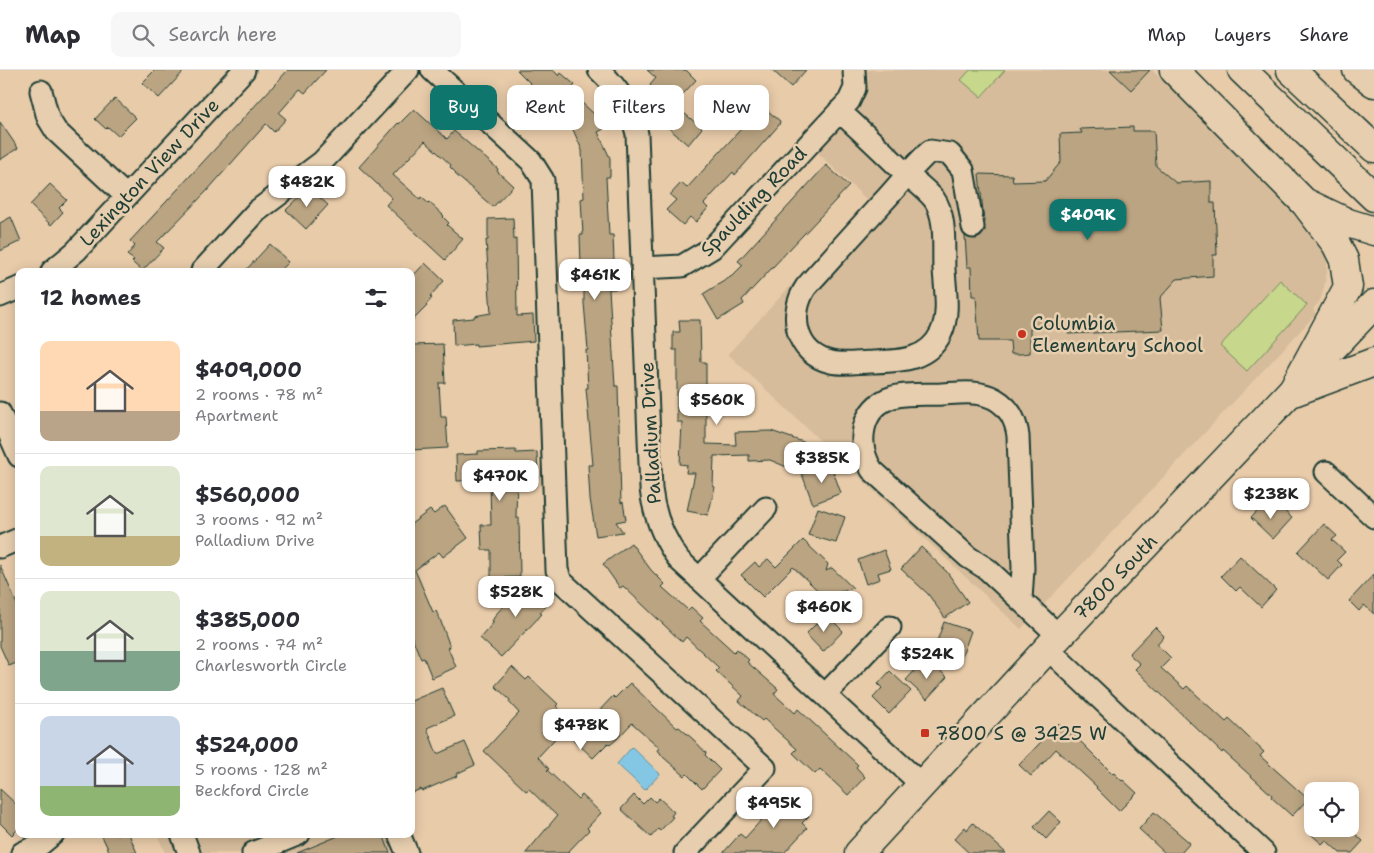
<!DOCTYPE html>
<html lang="en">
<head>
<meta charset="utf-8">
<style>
  :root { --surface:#fff; --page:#f7f7f7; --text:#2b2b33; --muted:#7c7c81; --line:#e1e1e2; --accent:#0f766e }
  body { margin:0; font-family:"Shantell Sans",sans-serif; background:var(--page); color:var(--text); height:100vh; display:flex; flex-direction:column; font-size:19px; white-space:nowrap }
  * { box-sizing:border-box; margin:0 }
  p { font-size:16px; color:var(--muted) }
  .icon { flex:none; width:28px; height:28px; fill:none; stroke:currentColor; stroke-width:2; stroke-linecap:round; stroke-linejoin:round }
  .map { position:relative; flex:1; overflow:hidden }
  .panel { position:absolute; left:15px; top:198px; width:400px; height:570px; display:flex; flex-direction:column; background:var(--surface); border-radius:10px; box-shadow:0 2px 12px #0003 }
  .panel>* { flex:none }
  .guide { position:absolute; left:430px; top:15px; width:475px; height:45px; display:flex; gap:10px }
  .buttons { position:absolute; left:1304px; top:712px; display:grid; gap:10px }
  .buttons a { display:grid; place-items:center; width:55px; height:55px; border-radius:10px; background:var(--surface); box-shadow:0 2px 12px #0003; font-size:25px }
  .price { position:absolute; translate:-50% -42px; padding:0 11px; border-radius:10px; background:#fff; color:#222; font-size:16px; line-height:32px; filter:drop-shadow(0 1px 2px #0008) }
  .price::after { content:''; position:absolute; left:50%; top:30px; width:15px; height:11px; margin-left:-8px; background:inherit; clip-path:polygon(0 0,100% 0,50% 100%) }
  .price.current { background:var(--accent); color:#fff }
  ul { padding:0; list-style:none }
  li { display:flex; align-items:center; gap:15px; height:125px; padding:0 25px }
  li+li { border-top:1px solid var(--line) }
  li span { display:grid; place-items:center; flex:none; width:140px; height:100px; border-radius:10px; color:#555 }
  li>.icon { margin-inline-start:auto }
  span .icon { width:60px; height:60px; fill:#fffc; stroke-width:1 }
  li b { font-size:21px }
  h2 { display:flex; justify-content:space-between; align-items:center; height:60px; padding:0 25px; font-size:21px }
  .chip { padding:0 18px; border-radius:10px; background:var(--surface); box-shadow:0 2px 12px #0003; font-size:18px; line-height:45px }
  .chip.current { background:var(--accent); color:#fff }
  header { display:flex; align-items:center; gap:30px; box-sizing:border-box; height:70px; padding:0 25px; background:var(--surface); border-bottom:1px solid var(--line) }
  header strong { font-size:24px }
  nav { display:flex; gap:28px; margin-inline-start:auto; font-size:18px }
  .search { width:350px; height:45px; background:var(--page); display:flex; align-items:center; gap:12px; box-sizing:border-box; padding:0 18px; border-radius:10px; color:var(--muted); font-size:19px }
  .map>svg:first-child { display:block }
</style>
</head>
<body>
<header>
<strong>Map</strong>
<div class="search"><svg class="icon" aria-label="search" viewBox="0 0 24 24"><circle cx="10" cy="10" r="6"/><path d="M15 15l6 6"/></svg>Search here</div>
<nav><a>Map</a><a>Layers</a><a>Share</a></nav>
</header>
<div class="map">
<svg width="1374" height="783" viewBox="0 0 1374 783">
  <rect width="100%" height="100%" fill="#e8cba9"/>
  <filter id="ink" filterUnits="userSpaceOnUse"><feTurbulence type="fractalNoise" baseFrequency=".02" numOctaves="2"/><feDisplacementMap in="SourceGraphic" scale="10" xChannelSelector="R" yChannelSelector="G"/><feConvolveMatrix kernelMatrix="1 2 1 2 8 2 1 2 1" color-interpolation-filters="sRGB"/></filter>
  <g filter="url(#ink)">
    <path fill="#d6bc9b" d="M866,0H1152L1307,157L1324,183L1327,192V202L1323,221L1320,231L1313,239L1316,244L1021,559L728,284L868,131L816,81L858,35L866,17Z
      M157,764H391L400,783H165Z"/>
    <path fill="#c7d78b" stroke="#738a60" d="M970,0H1005L981,27L961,10Z
      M1280,210L1307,235L1247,301L1220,276Z"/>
    <path fill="#84c7e5" stroke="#5c909e" d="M632,677L660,704L645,720L617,694Z"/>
    <path fill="#baa482" stroke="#1f3d34" d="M155,0H185L159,28L142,13Z
      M288,0H326L305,23L300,19L279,43L286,49L274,62L266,54L206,122L157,172L164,178L142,201L132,192L134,190L127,185L135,176L130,171Z
      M517,0H553L559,6L561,3L575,15L569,21L593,43L597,41L604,59L598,62L610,88V107H606L609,165H613L615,219H609L615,316H618L621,433L623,432L626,450L616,452L623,462L596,466L590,429L588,395H593L586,318H588L586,280H588L584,233V195H581L580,165H583L581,129L584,128L582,80L567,46L556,35L554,37Z
      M647,0H686L696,10L672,36L650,15L656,8Z
      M772,0H806L791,17Z
      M1110,0H1150L1131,20Z
      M115,28L136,48L118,66L108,57L106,59L95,49Z
      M762,36L780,51L779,55L735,105L733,102L704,134L708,138L696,152L690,147L683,155L666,140L676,130L670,125L681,113L687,118Z
      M414,39L447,69L454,61L498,99L497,101L513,116L493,137L455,104L456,103L450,97L451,95L425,71L393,105L420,129L421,127L428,133L429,132L444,146L443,147L449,153L447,155L463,169L445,190L386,135L392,128L359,97L398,53L399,54Z
      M679,39L702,58L688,75L665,55Z
      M0,52L18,78L0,90Z
      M1133,57V61H1154L1156,96L1176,113L1211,111V133H1215L1217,185H1213V206L1177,209L1160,228L1163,260L1068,264V257L1030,259V283L1021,284H1011L1010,271H979L976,226H972L971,197H967L965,166L976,169L981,166L985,161L979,104L1012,105L1013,112L1045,111L1061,92L1060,64L1082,63L1080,59Z
      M826,95L849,116L742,230L744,234L718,250L703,224L732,206L743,195L738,191Z
      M50,114L67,130L59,138L63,142L51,155L30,135Z
      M309,118L328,135L306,159L286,140Z
      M11,147L21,171L0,181V153Z
      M513,148L514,170L516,169L517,246L533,245L534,271L476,276V274L454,276L453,250L474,248V246L491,243L486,170H488V149Z
      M270,174L289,192L280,201H245Z
      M425,193L444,211L430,226L432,228L426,235L427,236L411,252V208Z
      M679,250H700L701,292H706V374L736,375L735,362L771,361L812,375L801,403L770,390L749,391V385L714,386L713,416L715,417L708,445L687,441L695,403H686L687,395L680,394L682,352H677V280H673V262H680Z
      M443,274L445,313H439L441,347H446L448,378L411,380V275Z
      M516,380V383L537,382L538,408H517L516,448H519L520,507L491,508V480H482L481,455H491L490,414H479V410L457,411L456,385L478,384V381Z
      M830,393L841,423L813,434L802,404Z
      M1266,432L1275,440L1279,436L1292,448L1273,469L1251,448Z
      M445,436L468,468L443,487L439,482L415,500L433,542L436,541L440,549L450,577L448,578L456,597L432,608L424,588L421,589L411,565V454L430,440L434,444Z
      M818,438L845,447L836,473L808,465Z
      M1324,454L1337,466L1332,470L1345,482L1337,490L1342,495L1328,510L1298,482Z
      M803,470L828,494L826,501L832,498L853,518L840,522L849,531L838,543L826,532L828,530L793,497L763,527L741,505L755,492L759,497L768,489L776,497Z
      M631,473L651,500L665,514L662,517L688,540L691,537L703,548L700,551L734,582L737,579L749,590L747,592L778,619L774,624L795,643L798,639L858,695L856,697L865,707L848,725L820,699L815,704L793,683L797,679L764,649L762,651L739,631L743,626L716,601L719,598L686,567L682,572L623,516L620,518L603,494Z
      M921,477L947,502L968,532L945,548L928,524L901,499Z
      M884,480L891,499L878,503L880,509L866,514L858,490Z
      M1240,486L1276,520L1261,537L1240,517L1236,521L1221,506Z
      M0,495L19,539V592L9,596L0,576Z
      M1374,504V544L1364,535L1359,541L1349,531Z
      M535,510L554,527L540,543L542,544L501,587L480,568L494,552L492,551L497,543L521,518V525Z
      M826,544L843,561L823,582L806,564Z
      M944,552L971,561L960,592L933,582Z
      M1155,557L1164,566L1157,574L1171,588L1161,598L1184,619L1187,616L1226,652L1229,649L1264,682L1260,686L1308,729L1292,746L1271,727L1272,725L1223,681L1222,683L1135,599L1140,594L1129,584Z
      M929,591L947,607L927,629L906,610L919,596L926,602Z
      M512,597L526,610L529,607L558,634L556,636L581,660L613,626L615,628L630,613L677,658L679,657L694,670L706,683L705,685L720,700L702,719L687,704L685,706L663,687L658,680L660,678L632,653L617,669L610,675L608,673L593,688L563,660L538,687L549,699L547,700L578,729L582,725L601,743L587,758L589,760L567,783H526L557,746L529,719L526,721L484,681L519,643L509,632L510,630L495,616Z
      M890,601L911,621L889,644L873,628L882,618L878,614Z
      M442,618L454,646L427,658L437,684L465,672L475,695L456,704L457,706L422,721L421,719L411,723V631Z
      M1059,653L1070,664L1072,663L1113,704L1114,703L1122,711L1123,710L1137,723L1119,741L1096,718L1097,717L1056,679L1031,706L1019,695Z
      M0,719L19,737V758L12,765L0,753Z
      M786,724L791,729L794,727L806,737L803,741L809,746L802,753L807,758L784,783H723L740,764L745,768L764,747L759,743L772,729L777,734Z
      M634,725L643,734L650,727L655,732L659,728L674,742L671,746L673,747L660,761L658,759L651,767L621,739Z
      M1049,741L1061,752L1046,769L1034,757Z
      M1154,742L1190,773L1181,783H1165L1139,759Z
      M973,753L1006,783H969L954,769L965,757L967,760Z
      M1305,759H1350L1363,771L1352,783H1340L1326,770L1322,774Z
      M101,764H129L137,783H110Z
      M343,764H383L390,783H297Z"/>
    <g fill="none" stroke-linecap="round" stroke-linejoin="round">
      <defs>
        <path id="minor" d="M432,0L531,91L543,110L557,500L561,511L765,698L685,783
          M599,0C619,19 631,38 637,64L651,419C654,446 663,468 679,490L922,715
          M41,21L48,48L56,61L126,126
          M839,41C861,60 882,81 903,101C913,110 925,118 934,129C947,147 943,177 944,199C945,219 950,244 941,263C928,291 899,291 872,292C859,292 844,295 831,292C795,284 788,244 806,217C832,188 857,160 883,132C899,115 913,96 930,81L950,84L963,100L973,157
          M642,198L682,196L712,178L849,31L855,18L854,0
          M52,201L76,181L244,0
          M202,201L257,141L322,92L408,0
          M0,226L19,218
          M0,343L19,386
          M1326,402L1374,447
          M0,477L19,469
          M699,509L766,438
          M1021,530L1023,498L1018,366C1016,350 1009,337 995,329C979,320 960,323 942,324C926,325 908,323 893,327C860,337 856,375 872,400L968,487L987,499L1059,566
          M1048,579L1264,783
          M825,625L890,557
          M182,764L189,783
          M399,764L407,783
          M22,783L41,774L53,764
          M253,783L299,764"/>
        <path id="major" d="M859,783L1059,566L1374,234"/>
        <path id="highway" d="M1174,0L1305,133L1336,174L1344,190L1348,217L1291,323
          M1242,0L1374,127
          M1291,0L1374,78
          M1357,0L1374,13
          M1306,133L1348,153L1374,161
          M1291,323L1374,292"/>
      </defs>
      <use href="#minor" stroke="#1f3d34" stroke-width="25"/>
      <use href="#major" stroke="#1f3d34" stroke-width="31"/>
      <use href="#highway" stroke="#1f3d34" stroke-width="31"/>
      <use href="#minor" stroke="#e7ceaf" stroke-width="21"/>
      <use href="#major" stroke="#e7ceaf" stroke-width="28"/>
      <use href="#highway" stroke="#e7ceaf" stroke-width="28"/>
    </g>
  </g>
  <g fill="#c8321e" stroke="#e7ceaf" stroke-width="2">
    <circle cx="1022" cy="264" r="5"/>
    <rect x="920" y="658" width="10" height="10" rx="2.5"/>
  </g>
  <g text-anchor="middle" stroke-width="5" stroke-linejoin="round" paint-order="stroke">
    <g font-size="19" fill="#1f3d34" stroke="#e7ceaf">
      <text transform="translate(149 102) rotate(-47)" y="7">Lexington View Drive</text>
      <text transform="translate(753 131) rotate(-46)" y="7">Spaulding Road</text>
      <text transform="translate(650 363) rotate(-93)" y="7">Palladium Drive</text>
      <text transform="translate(1115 507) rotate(-46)" y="7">7800 South</text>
    </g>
    <g font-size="19" fill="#1f3d34" stroke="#e7ceaf" text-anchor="start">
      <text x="1032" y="260">Columbia<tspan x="1032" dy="22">Elementary School</tspan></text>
      <text x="935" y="670">7800 S @ 3425 W</text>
    </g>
  </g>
</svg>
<div class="buttons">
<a><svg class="icon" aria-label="locate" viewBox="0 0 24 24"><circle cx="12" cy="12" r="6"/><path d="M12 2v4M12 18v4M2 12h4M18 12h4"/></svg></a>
</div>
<b class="price" style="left:307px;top:138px">$482K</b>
<b class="price current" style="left:1088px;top:171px">$409K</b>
<b class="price" style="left:595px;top:231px">$461K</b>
<b class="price" style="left:717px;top:356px">$560K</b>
<b class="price" style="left:822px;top:414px">$385K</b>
<b class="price" style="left:500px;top:432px">$470K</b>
<b class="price" style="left:1271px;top:450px">$238K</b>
<b class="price" style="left:516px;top:548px">$528K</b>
<b class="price" style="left:824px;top:563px">$460K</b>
<b class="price" style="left:927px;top:610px">$524K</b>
<b class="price" style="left:581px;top:681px">$478K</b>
<b class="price" style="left:774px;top:759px">$495K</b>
<div class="guide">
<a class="chip current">Buy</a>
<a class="chip">Rent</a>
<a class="chip">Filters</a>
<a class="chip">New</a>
</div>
<section class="panel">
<h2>12 homes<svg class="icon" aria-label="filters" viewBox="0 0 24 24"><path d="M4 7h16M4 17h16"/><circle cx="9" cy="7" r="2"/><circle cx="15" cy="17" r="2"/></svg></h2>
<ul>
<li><span style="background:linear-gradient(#ffd9b3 70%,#b9a48a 0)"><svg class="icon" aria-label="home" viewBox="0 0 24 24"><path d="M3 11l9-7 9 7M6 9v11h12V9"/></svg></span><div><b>$409,000</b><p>2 rooms · 78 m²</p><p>Apartment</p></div></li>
<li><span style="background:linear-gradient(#dfe7d0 70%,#c2b280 0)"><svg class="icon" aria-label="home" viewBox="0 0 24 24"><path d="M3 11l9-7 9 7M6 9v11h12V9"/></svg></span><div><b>$560,000</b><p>3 rooms · 92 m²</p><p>Palladium Drive</p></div></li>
<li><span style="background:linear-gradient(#dfe7d0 60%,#7fa58c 0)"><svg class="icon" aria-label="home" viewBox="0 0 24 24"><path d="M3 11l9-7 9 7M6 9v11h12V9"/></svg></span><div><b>$385,000</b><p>2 rooms · 74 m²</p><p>Charlesworth Circle</p></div></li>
<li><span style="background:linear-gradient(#c9d6e8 70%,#8fb573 0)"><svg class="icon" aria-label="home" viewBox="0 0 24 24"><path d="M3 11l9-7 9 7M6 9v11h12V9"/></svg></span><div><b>$524,000</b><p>5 rooms · 128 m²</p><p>Beckford Circle</p></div></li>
</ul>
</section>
</div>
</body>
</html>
